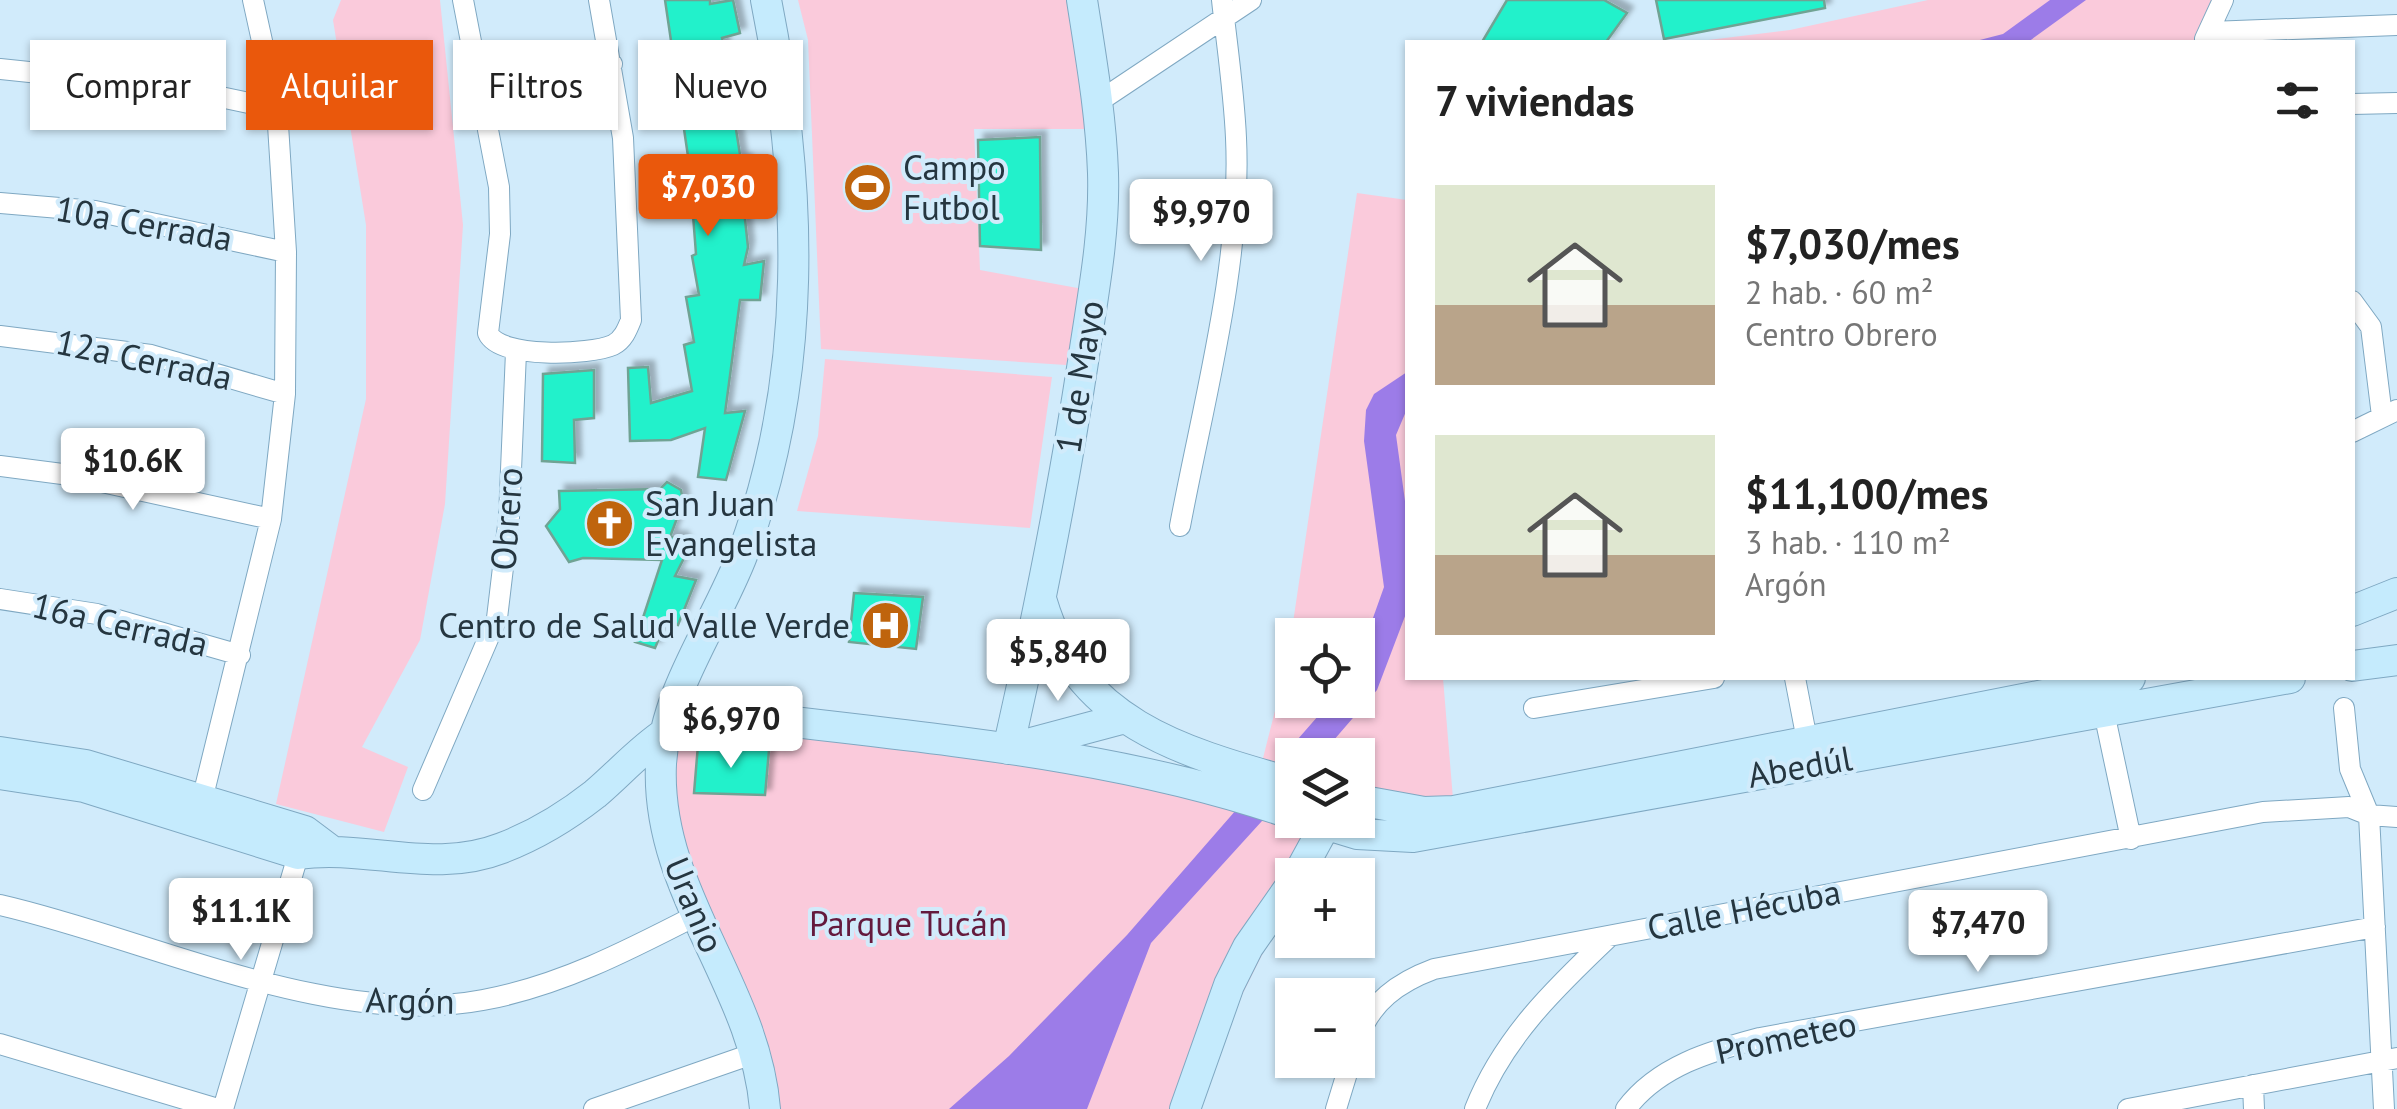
<!DOCTYPE html>
<html lang="es">
<head>
<meta charset="utf-8">
<style>
  :root { --surface:#fff; --page:#f6f6f6; --text:#222; --muted:#767676; --accent:#ea580c }
  body { margin:0; font-family:"PT Sans",sans-serif; background:var(--page); color:var(--text); height:100vh; display:flex; flex-direction:column; font-size:38px; white-space:nowrap }
  * { box-sizing:border-box; margin:0 }
  p { font-size:32px; color:var(--muted) }
  .icon { flex:none; width:55px; height:55px; fill:none; stroke:currentColor; stroke-width:2; stroke-linecap:round; stroke-linejoin:round }
  .map { position:relative; flex:1; overflow:hidden }
  .drawer { position:absolute; left:1405px; top:40px; width:950px; height:640px; display:flex; flex-direction:column; background:var(--surface); border-radius:0px; box-shadow:0 2px 8px #0004 }
  .drawer>* { flex:none }
  .hud { position:absolute; left:30px; top:40px; width:950px; height:90px; display:flex; gap:20px }
  .tools { position:absolute; left:1275px; top:618px; display:grid; gap:20px }
  .tools a { display:grid; place-items:center; width:100px; height:100px; border-radius:0px; background:var(--surface); box-shadow:0 2px 8px #0004; font-size:50px }
  .price { position:absolute; translate:-50% -85px; padding:0 22px; border-radius:10px; background:#fff; color:#222; font-size:32px; line-height:65px; filter:drop-shadow(0 2px 5px #0008) }
  .price::after { content:''; position:absolute; left:50%; top:60px; width:30px; height:22px; margin-left:-15px; background:inherit; clip-path:polygon(0 0,100% 0,50% 100%) }
  .price.active { background:var(--accent); color:#fff }
  ul { padding:0; list-style:none }
  li { display:flex; align-items:center; gap:30px; height:250px; padding:0 30px }
  li span { display:grid; place-items:center; flex:none; width:280px; height:200px; border-radius:0px; color:#555 }
  li>.icon { margin-inline-start:auto }
  span .icon { width:120px; height:120px; fill:#fffc; stroke-width:1 }
  li b { font-size:42px }
  h2 { display:flex; justify-content:space-between; align-items:center; height:120px; padding:0 30px; font-size:42px }
  .pill { padding:0 35px; border-radius:0px; background:var(--surface); box-shadow:0 2px 8px #0004; font-size:35px; line-height:90px }
  .pill.active { background:var(--accent); color:#fff }
  .map>svg:first-child { display:block }
</style>
</head>
<body>
<div class="map">
<svg width="2397" height="1109" viewBox="0 0 2397 1109">
  <defs>
    <filter id="shadow"><feDropShadow dx="6" dy="-6" stdDeviation="2.5" flood-color="#0004"/></filter>
  </defs>
  <rect width="100%" height="100%" fill="#d1ebfb"/>
  <path fill="#facadb" fill-rule="evenodd" d="M341,0H440L463,225L445,504L420,640L362,747L408,767L384,832L276,804L366,399V225L333,20Z
    M798,0H1070L1085,129H974L980,270L1083,289L1066,365L821,349L808,40Z
    M1928,0H2223L2202,42H1692L1790,30Z
    M1357,193L1407,200L1408,678H1443L1454,811L1358,800V755H1292V783L1259,774L1287,663ZM1292,635H1358V700H1292Z
    M825,359L1052,377L1030,528L797,511L818,436Z
    M721,713L1272,807L1301,828L1314,851L1185,1109H765L695,916L663,750Z"/>
  <path fill="#9c7ce8" d="M2050,0H2086L2028,42H1972L2003,34Z
    M1407,372V409L1396,435L1408,523L1407,611L1377,690L1321,755H1292V788L1151,943L1087,1109H949L1009,1056L1127,935L1332,700H1358V660L1384,587L1364,441L1366,410L1374,394Z"/>
  <path fill="#23f1cb" stroke="#70a394" stroke-width="2.5" filter="url(#shadow)" d="M665,0H710V4L733,0L740,33L722,38L730,91L749,88L755,117L735,123L741,161L746,160L744,176L763,174L765,206L744,210L748,247L744,265L764,261L760,300H740L725,413L745,411L726,480L698,477L705,428L671,440L630,441L628,368L648,367L651,403L692,391L684,345L694,342L686,297L699,295L692,256L696,254L689,163Z
    M1507,0H1604L1627,13L1606,42H1482Z
    M1656,0H1824L1825,8L1664,39Z
    M1040,137L1041,250L980,246L978,140Z
    M594,370V418L574,420L575,463L542,461L543,374Z
    M667,482L681,490L683,502L670,537L682,538L685,544L686,554L675,576L696,580L678,625L666,622L655,648L635,642L662,560L583,558L569,562L546,526L560,509L559,491L660,489Z
    M854,593L923,597L916,649L849,642Z
    M698,745L769,750L765,795L694,793Z"/>
  <g fill="none" stroke-linecap="round" stroke-linejoin="round">
    <defs>
      <path id="street" d="M463,0L499,187L500,234L488,333C499,359 590,355 613,345C623,340 627,330 631,320L623,138L599,0
        M2210,32L2397,25
        M2205,39L2223,0
        M0,69L173,87L277,109
        M484,93L612,64
        M1098,102L1251,0
        M2352,104L2397,103
        M0,203L95,211L286,252
        M2352,301L2371,327L2382,416
        M0,336L151,355L285,394
        M2352,432L2397,410
        M0,466L70,475L271,519
        M1180,526C1203,403 1242,263 1236,138C1234,92 1227,46 1222,0
        M0,599L97,614L240,655
        M1795,678L1807,740
        M2102,703L2131,839
        M1534,708L1714,678
        M2344,708L2350,769L2369,815L2384,1109
        M423,790L497,618L509,517L516,352
        M202,800L271,519L285,394L286,252L277,109L253,0
        M0,905C149,939 331,1029 483,1000C559,986 627,951 695,916
        M1358,1039C1370,1002 1399,982 1434,969L2263,812L2349,807L2369,815L2397,817
        M0,1044L218,1109
        M2253,1085L2254,1109
        M223,1109L302,842
        M594,1109L755,1053
        M1336,1109L1351,1060
        M1475,1109C1503,1038 1555,988 1610,936
        M1626,1109C1658,1066 1711,1051 1760,1038L2375,927
        M2128,1109L2397,1058"/>
      <path id="secondary" d="M1042,602C1078,724 1183,752 1292,783
        M2352,611L2397,593
        M2352,666L2397,660
        M1020,746L1125,718
        M1008,749C1037,621 1063,492 1083,362C1092,300 1105,236 1103,173C1101,115 1091,58 1082,0
        M0,752L86,765L305,831L329,849
        M0,774L84,787L298,854C368,844 433,875 502,848C536,835 567,816 595,794C635,760 665,718 721,713C912,738 1109,750 1292,814
        M1358,800L1424,812L1454,811L2130,678
        M1311,820L1357,834L1413,837L2290,678
        M1298,875L1328,820
        M765,1109C755,985 655,892 661,764C665,690 717,622 743,553C809,374 803,185 766,0
        M1185,1109L1229,985L1248,947L1292,884"/>
    </defs>
    <use href="#street" stroke="#7fa8c2" stroke-width="22"/>
    <use href="#secondary" stroke="#7fa8c2" stroke-width="32"/>
    <use href="#street" stroke="#fff" stroke-width="20"/>
    <use href="#secondary" stroke="#c5ebfd" stroke-width="30"/>
  </g>
  <defs>
    <symbol id="stadium-disc" viewBox="-11 -11 22 22"><circle r="9.5" fill="#bf640d" stroke="#d1ebfb"/><path d="M0-5a6.5 5 0 1 0 0 10a6.5 5 0 1 0 0-10ZM-3.5-1.8h7v3.6h-7Z" fill="#fff"/></symbol>
    <symbol id="church-disc" viewBox="-11 -11 22 22"><circle r="9.5" fill="#bf640d" stroke="#d1ebfb"/><path d="M-1.2-6h2.4v3.5h3.3v2.4h-3.3V6h-2.4V-.1h-3.3v-2.4h3.3Z" fill="#fff"/></symbol>
    <symbol id="hospital-disc" viewBox="-11 -11 22 22"><circle r="9.5" fill="#bf640d" stroke="#d1ebfb"/><path d="M-5-5h3v3.5h4V-5h3V5h-3V1.5h-4V5h-3Z" fill="#fff"/></symbol>
  </defs>
  <g fill-rule="evenodd">
    <use href="#stadium-disc" x="840" y="160" width="55" height="55"/>
    <use href="#church-disc" x="582" y="496" width="55" height="55"/>
    <use href="#hospital-disc" x="858" y="598" width="55" height="55"/>
  </g>
  <g text-anchor="middle" stroke-width="8" stroke-linejoin="round" paint-order="stroke">
    <g font-size="35" fill="#253640" stroke="#d1ebfb" text-anchor="start">
      <text x="903" y="180">Campo<tspan x="903" dy="40">Futbol</tspan></text>
      <text x="645" y="516">San Juan<tspan x="645" dy="40">Evangelista</tspan></text>
      <text x="850" y="638" text-anchor="end">Centro de Salud Valle Verde</text>
    </g>
    <g font-size="35" fill="#253640" stroke="#d1ebfb">
      <text transform="translate(144 224) rotate(10)" y="12">10a Cerrada</text>
      <text transform="translate(144 360) rotate(12)" y="12">12a Cerrada</text>
      <text transform="translate(1080 377) rotate(-81)" y="12">1 de Mayo</text>
      <text transform="translate(507 519) rotate(-86)" y="12">Obrero</text>
      <text transform="translate(120 625) rotate(13)" y="12">16a Cerrada</text>
      <text transform="translate(1800 767) rotate(-10)" y="12">Abedúl</text>
      <text transform="translate(694 905) rotate(67)" y="12">Uranio</text>
      <text transform="translate(1744 910) rotate(-11)" y="12">Calle Hécuba</text>
      <text transform="translate(410 1001) rotate(1)" y="12">Argón</text>
      <text transform="translate(1786 1038) rotate(-12)" y="12">Prometeo</text>
    </g>
    <g font-size="35" fill="#641a3d" stroke="#d1ebfb">
      <text x="908" y="936">Parque Tucán</text>
    </g>
  </g>
</svg>
<div class="tools">
<a><svg class="icon" aria-label="locate" viewBox="0 0 24 24"><circle cx="12" cy="12" r="6"/><path d="M12 2v4M12 18v4M2 12h4M18 12h4"/></svg></a>
<a><svg class="icon" aria-label="layers" viewBox="0 0 24 24"><path d="M12 4l9 5-9 5-9-5zM3 14l9 5 9-5"/></svg></a>
<a>+</a>
<a>−</a>
</div>
<b class="price active" style="left:708px;top:239px">$7,030</b>
<b class="price" style="left:1201px;top:264px">$9,970</b>
<b class="price" style="left:133px;top:513px">$10.6K</b>
<b class="price" style="left:1058px;top:704px">$5,840</b>
<b class="price" style="left:731px;top:771px">$6,970</b>
<b class="price" style="left:241px;top:963px">$11.1K</b>
<b class="price" style="left:1978px;top:975px">$7,470</b>
<div class="hud">
<a class="pill">Comprar</a>
<a class="pill active">Alquilar</a>
<a class="pill">Filtros</a>
<a class="pill">Nuevo</a>
</div>
<section class="drawer">
<h2>7 viviendas<svg class="icon" aria-label="filters" viewBox="0 0 24 24"><path d="M4 7h16M4 17h16"/><circle cx="9" cy="7" r="2"/><circle cx="15" cy="17" r="2"/></svg></h2>
<ul>
<li><span style="background:linear-gradient(#dfe7d0 60%,#b9a48a 0)"><svg class="icon" aria-label="home" viewBox="0 0 24 24"><path d="M3 11l9-7 9 7M6 9v11h12V9"/></svg></span><div><b>$7,030/mes</b><p>2 hab. · 60 m²</p><p>Centro Obrero</p></div></li>
<li><span style="background:linear-gradient(#dfe7d0 60%,#b9a48a 0)"><svg class="icon" aria-label="home" viewBox="0 0 24 24"><path d="M3 11l9-7 9 7M6 9v11h12V9"/></svg></span><div><b>$11,100/mes</b><p>3 hab. · 110 m²</p><p>Argón</p></div></li>
</ul>
</section>
</div>
</body>
</html>
